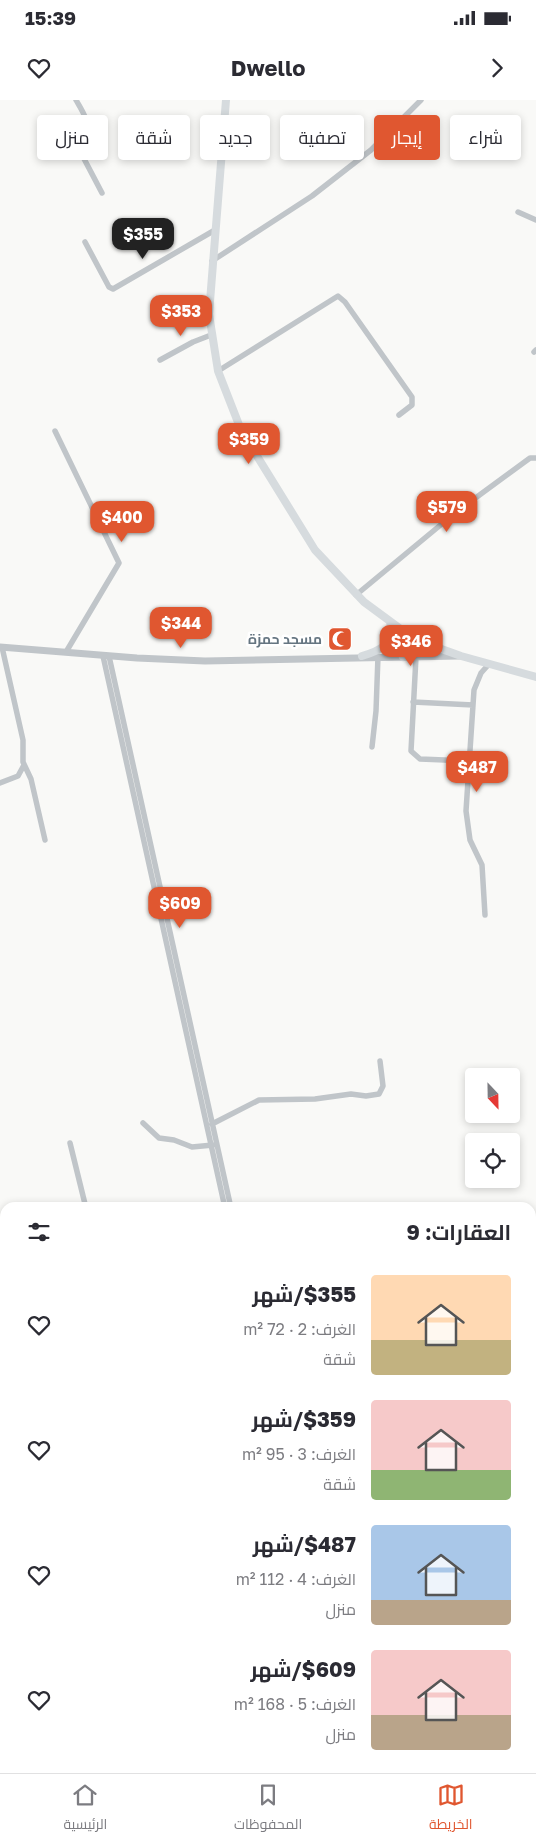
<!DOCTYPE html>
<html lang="ar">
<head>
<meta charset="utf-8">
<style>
  :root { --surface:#fff; --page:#f7f7f7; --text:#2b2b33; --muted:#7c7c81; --line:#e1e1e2; --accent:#e05730 }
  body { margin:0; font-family:"Golos Text",Cairo,sans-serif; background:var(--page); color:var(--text); direction:rtl; height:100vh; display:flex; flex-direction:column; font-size:19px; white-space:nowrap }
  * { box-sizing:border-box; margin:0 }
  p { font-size:16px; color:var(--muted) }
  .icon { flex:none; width:28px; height:28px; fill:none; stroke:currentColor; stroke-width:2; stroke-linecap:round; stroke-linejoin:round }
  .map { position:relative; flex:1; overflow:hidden; direction:ltr }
  .sheet { position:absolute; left:0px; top:1102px; width:536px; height:571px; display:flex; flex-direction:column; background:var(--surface); border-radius:15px 15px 0 0; box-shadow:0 2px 8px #0003; direction:rtl }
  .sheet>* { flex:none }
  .banner { position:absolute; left:15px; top:15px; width:506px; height:45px; direction:rtl; display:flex; gap:10px }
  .needle { width:32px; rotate:158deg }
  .fabs { position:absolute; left:465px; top:968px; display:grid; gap:10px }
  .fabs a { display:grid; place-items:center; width:55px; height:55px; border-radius:5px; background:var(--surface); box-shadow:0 2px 8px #0003; font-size:25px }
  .price { position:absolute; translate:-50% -42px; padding:0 11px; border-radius:10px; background:var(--accent); color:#fff; font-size:16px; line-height:32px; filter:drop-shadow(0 1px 2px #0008) }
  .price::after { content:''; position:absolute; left:50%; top:30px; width:15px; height:11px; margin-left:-8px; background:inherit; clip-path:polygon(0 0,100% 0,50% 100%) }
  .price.active { background:#222; color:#fff }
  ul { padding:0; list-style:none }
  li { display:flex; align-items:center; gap:15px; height:125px; padding:0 25px }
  li span { display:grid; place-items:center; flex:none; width:140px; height:100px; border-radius:5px; color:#555 }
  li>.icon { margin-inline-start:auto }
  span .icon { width:60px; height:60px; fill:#fffc; stroke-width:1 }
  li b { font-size:21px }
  h2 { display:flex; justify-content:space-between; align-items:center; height:60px; padding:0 25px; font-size:21px }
  .pill { padding:0 18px; border-radius:5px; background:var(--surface); box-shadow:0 2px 8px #0003; font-size:18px; line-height:45px }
  .pill.active { background:var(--accent); color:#fff }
  .status { display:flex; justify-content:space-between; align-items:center; height:35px; padding:0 25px; background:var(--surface); direction:ltr }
  .status svg { height:14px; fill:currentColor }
  header { display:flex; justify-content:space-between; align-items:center; height:65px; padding:0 25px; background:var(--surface); font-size:22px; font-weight:700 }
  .dock { display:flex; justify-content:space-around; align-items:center; height:70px; border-top:1px solid var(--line); background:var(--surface); font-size:14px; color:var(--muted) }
  .dock a { display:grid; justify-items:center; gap:2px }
  .dock .active { color:var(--accent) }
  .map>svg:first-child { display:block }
</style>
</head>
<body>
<div class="status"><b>15:39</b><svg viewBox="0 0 49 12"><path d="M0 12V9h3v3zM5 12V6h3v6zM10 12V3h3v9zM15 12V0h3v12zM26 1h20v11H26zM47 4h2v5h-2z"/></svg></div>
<header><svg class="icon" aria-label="forward" viewBox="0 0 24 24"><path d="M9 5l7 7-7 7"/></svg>Dwello<svg class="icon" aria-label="heart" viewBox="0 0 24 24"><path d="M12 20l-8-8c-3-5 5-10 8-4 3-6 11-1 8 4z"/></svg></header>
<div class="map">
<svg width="536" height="1673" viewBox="0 0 536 1673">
  <rect width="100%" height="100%" fill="#f9f9f7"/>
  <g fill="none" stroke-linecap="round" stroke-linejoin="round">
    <path stroke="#c0c5c9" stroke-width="5.5" d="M76,0C81,9 91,23 86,34C83,41 80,45 81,53L102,93
      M518,112L536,120
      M85,142L109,187L113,189L215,130
      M212,161L312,96L371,50L421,0
      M534,252L536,250
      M160,260L193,242L211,235
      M218,271L338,196L345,202L412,297V305L399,315
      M55,331L119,463L66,552
      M356,495L455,413L530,358H536
      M2,547L23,640V662L31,679L45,740
      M103,556L225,1108
      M109,556L231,1108
      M416,557L411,651L420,659L469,661
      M413,602L473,605
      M372,647L376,611L378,556
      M0,683L18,676L24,665
      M485,815L482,765L470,740L466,711L474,590L481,573L489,564
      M143,1023L159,1038L174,1040L192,1047L213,1045
      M212,1024L259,1000L315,999L351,994L366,996L379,994L383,986L380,961
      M70,1043L86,1108
      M0,1133L5,1132
      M0,1507H5
      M0,1663L4,1673
      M283,1669V1673
      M350,1669V1673
      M416,1669V1673"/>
    <path stroke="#c0c5c9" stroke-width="7" d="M0,547L137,558L205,561L459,556"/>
    <path stroke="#d6dbde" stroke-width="8" d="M226,0L209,214L218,271L241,330L315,450L364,502L402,530L436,547L461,556L536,577
      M385,547L410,534
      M362,556C379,551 396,544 390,522
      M403,557L409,549L411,535"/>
    <path stroke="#d6dbde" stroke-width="9" d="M531,1185H536
      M0,1186H5"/>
  </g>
  <defs>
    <symbol id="mosque-square" viewBox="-11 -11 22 22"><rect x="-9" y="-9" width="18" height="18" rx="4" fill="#e05730" stroke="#fff"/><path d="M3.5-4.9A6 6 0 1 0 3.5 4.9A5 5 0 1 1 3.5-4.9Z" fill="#fff"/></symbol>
  </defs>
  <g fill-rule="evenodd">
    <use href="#mosque-square" x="326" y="525" width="28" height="28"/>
  </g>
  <g text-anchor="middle" stroke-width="5" stroke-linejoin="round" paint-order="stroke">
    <g font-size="14" font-weight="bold" fill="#657581" stroke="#fff" text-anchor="end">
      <text x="322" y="544">مسجد حمزة</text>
    </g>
  </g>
</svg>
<div class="fabs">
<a><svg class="needle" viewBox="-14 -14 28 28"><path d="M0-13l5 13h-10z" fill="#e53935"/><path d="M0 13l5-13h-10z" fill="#7c7c81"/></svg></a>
<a><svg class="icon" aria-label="locate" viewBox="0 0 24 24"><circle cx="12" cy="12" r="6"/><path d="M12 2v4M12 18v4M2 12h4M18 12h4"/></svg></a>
</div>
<b class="price active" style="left:143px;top:160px">$355</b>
<b class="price" style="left:181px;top:237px">$353</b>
<b class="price" style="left:249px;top:365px">$359</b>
<b class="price" style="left:447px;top:433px">$579</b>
<b class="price" style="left:122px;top:443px">$400</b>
<b class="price" style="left:181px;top:549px">$344</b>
<b class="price" style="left:411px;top:567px">$346</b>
<b class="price" style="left:477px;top:693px">$487</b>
<b class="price" style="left:180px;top:829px">$609</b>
<div class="banner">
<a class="pill">شراء</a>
<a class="pill active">إيجار</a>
<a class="pill">تصفية</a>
<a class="pill">جديد</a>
<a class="pill">شقة</a>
<a class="pill">منزل</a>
</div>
<section class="sheet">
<h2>العقارات: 9<svg class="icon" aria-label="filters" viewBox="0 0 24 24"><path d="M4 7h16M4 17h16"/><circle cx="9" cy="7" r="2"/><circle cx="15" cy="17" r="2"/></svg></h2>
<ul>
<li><span style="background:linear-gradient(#ffd9b3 65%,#c2b280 0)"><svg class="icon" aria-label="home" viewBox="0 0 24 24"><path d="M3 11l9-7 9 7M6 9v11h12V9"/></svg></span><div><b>$355/شهر</b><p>الغرف: 2 · 72 m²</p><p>شقة</p></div><svg class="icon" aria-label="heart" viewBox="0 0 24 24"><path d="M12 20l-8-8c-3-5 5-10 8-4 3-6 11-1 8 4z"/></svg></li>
<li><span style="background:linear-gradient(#f6c9c9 70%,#8fb573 0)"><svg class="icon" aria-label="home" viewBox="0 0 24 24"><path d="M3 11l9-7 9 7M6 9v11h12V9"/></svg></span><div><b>$359/شهر</b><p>الغرف: 3 · 95 m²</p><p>شقة</p></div><svg class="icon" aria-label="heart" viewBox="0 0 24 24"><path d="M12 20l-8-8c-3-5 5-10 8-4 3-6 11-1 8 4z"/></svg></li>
<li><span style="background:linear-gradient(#a9c7e8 75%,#b9a48a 0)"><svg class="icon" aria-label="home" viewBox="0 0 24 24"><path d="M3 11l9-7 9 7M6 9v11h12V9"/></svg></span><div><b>$487/شهر</b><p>الغرف: 4 · 112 m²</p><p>منزل</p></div><svg class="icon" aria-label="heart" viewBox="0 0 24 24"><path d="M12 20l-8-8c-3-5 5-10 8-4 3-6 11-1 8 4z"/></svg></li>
<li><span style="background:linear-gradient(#f6c9c9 65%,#b9a48a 0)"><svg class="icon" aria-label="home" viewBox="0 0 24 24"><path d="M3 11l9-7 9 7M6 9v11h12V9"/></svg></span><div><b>$609/شهر</b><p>الغرف: 5 · 168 m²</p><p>منزل</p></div><svg class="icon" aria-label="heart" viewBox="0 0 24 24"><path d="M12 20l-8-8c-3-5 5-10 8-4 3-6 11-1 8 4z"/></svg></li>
</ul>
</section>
</div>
<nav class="dock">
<a class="active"><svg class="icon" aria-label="map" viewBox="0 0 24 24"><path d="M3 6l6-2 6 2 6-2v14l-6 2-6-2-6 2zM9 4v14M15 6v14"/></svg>الخريطة</a>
<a><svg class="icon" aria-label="saved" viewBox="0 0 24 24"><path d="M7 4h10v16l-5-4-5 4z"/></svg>المحفوظات</a>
<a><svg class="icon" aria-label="home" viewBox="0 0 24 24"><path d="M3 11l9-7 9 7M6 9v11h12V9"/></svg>الرئيسية</a>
</nav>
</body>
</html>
